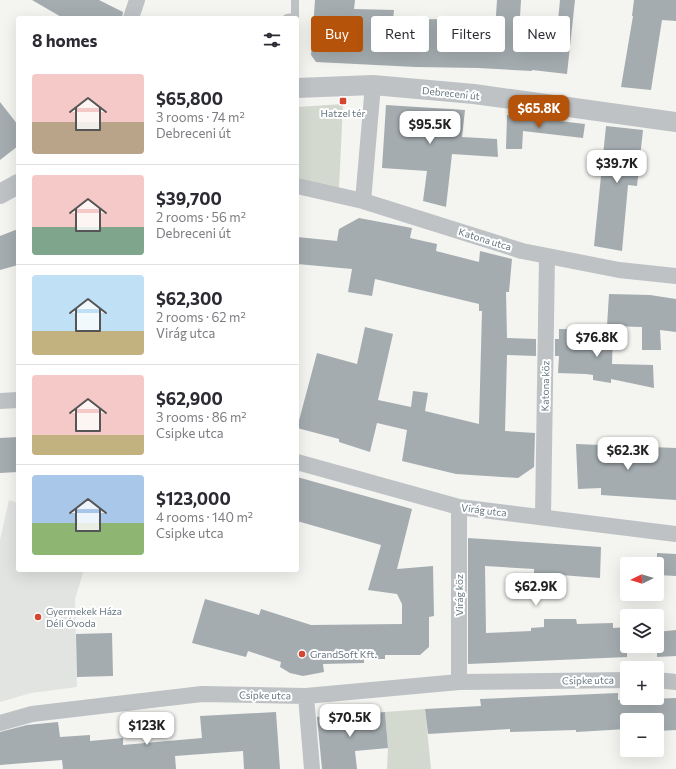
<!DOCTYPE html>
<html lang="en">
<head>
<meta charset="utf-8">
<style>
  :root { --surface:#fff; --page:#f2f2f3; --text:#2b2b33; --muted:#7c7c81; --line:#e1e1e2; --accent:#b45309 }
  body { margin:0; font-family:Commissioner,sans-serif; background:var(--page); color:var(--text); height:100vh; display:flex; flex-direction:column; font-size:15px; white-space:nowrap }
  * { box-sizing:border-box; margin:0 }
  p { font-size:13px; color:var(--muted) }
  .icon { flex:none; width:22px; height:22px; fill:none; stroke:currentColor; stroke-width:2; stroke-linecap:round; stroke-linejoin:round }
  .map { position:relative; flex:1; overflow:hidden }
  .side { position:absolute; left:16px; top:16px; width:283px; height:556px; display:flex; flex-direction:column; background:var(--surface); border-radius:4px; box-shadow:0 4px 16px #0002 }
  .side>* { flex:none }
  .top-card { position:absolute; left:311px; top:16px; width:305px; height:36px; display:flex; gap:8px }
  .needle { width:26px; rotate:265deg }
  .fabs { position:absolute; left:620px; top:557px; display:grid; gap:8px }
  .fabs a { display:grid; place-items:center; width:44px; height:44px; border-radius:4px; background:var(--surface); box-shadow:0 4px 16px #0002; font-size:20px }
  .price { position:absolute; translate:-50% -34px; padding:0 9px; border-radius:8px; background:#fff; color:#222; font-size:13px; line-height:26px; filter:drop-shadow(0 1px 2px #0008) }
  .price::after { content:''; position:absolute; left:50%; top:24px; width:12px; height:9px; margin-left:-6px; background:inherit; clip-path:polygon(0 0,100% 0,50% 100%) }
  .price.on { background:var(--accent); color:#fff }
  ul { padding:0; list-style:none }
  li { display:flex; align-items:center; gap:12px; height:100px; padding:0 16px }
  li+li { border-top:1px solid var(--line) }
  li span { display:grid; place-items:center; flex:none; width:112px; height:80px; border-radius:4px; color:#555 }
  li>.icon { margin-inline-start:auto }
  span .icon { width:48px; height:48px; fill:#fffc; stroke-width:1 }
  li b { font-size:17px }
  h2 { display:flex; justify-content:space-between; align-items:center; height:48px; padding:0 16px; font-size:17px }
  .chip { padding:0 14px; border-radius:4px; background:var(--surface); box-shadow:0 4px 16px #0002; font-size:14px; line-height:36px }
  .chip.on { background:var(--accent); color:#fff }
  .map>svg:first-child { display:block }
</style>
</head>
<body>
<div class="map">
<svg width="676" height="769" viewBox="0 0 676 769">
  <rect width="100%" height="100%" fill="#f4f4f1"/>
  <path fill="#e2e4e2" d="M9,500L18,503V570H84L75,599L77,687L31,693L0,702V540Z"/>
  <path fill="#d4d9d0" d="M343,104L339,188L297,179V107Z
    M425,709L431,769H387L388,748L385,712Z"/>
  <path fill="#a4acb0" d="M32,0H99L123,12L122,18H63Z
    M315,0H355L354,9L394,10L393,20L443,19L444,47L494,46L497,0H521L518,50L555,52L560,0H575L567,74L532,70V71L479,68L416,67L316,62L311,55Z
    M634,0H676V21L662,20L651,90L621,87L633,16H632Z
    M0,102L18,125V146L0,160Z
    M386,105L465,110L462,137L497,139L498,157L452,154L446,207L423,201L427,171L382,168Z
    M507,115L585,124L583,138L523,131L522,149H506Z
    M606,126L643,130L637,186L628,185L622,251L594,246Z
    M359,218L412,228L410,238L437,244L436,251L479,262L480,251L512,259L509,292H506L507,338L536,339V356L507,355L505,431L535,433L534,467L518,478L456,474L402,461L407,430L377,423L370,452L339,442V439L297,428L317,353L357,364L365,327L393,334L378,400L411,407L413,391L428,393L425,411L479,424L482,311H479V304L375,279L372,296L348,292L352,269L297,264V237L337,241L339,229Z
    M18,229V265L0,270V236Z
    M609,294L650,295L676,299V332L660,330L661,350H642V327L607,326Z
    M559,329L613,330L612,364L653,365L654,388L611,379V383L593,380V375L586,374L558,373L559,356H555V339H559Z
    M18,437V472L0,473V438Z
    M576,444L676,448V500L601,495V488L578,489Z
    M297,477L412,509L397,569L433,566L434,616L429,617V647L420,655H385V659H364V663L323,664L324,672L303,676L290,673L280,667L281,662L248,651L246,657L192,643L205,599L259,615L261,609L311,625L402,624V604L397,594L368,590L381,545L297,521Z
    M468,538L601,547L600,578L534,573V569L485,566L486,633L531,631V628L544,627V619H576L577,624L613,623V628L627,627V657L468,664Z
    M657,553L676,554V576L657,575Z
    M676,630V656L657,657V632Z
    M112,633L113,676L77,677L76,634Z
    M618,693V700L676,698V730L657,731V720H627V729L576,732V730L510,732V729L428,734L425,709L481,706L480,699Z
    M276,712L280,769H244L243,751L175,756L176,769H63L62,760L0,765V732L27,725L58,722L60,737L90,735V741L123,738V745L202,738L200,716Z
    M385,712L388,748L355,751L357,769H322L317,717Z"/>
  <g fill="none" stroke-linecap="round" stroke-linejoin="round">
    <path stroke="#bec2c5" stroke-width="8" d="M287,18L295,17
      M295,18V0"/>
    <path stroke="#bec2c5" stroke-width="16" d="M131,18L137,0
      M297,186L363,201L522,251L619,270L676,276
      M363,201L373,85
      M0,401L18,400
      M297,462L459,507L676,534
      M459,507V682
      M543,516L547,256
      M657,680L676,682
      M306,696L312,769
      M0,723L32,714L202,694L306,696L459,682L627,680"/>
    <path stroke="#bec2c5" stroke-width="20" d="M297,88L373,85L474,94L676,122
      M0,194L18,184"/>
  </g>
  <g fill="#d54630" stroke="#fff" stroke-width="1.5">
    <rect x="339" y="97" width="8" height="8" rx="2"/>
    <circle cx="38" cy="617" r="4"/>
    <circle cx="302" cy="654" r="4"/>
  </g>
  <g text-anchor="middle" stroke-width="4" stroke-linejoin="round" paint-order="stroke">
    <g font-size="10" fill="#667780" stroke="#fff">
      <text transform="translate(451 93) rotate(6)" y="4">Debreceni út</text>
      <text transform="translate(485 239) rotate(17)" y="4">Katona utca</text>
      <text transform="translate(545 386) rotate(-89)" y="4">Katona köz</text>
      <text transform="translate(484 510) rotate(7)" y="4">Virág utca</text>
      <text transform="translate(459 595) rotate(-90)" y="4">Virág köz</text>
      <text transform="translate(588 680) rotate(-1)" y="4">Csipke utca</text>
      <text transform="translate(265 695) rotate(1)" y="4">Csipke utca</text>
    </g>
    <g font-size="10" fill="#667780" stroke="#fff" text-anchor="start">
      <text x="343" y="117" text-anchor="middle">Hatzel tér</text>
      <text x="46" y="615">Gyermekek Háza<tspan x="46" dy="12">Déli Óvoda</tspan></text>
      <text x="310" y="658">GrandSoft Kft.</text>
    </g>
  </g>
</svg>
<div class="fabs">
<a><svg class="needle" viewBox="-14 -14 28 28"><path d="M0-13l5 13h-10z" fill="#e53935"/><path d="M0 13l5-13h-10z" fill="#7c7c81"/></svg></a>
<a><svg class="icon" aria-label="layers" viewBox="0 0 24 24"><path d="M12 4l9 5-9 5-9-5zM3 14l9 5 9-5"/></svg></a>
<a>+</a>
<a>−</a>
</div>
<b class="price on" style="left:539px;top:129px">$65.8K</b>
<b class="price" style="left:430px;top:145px">$95.5K</b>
<b class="price" style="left:617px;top:184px">$39.7K</b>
<b class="price" style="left:597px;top:358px">$76.8K</b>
<b class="price" style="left:628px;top:471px">$62.3K</b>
<b class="price" style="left:536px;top:607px">$62.9K</b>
<b class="price" style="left:350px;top:738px">$70.5K</b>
<b class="price" style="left:147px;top:746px">$123K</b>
<div class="top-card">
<a class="chip on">Buy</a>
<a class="chip">Rent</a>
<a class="chip">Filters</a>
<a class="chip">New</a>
</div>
<section class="side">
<h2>8 homes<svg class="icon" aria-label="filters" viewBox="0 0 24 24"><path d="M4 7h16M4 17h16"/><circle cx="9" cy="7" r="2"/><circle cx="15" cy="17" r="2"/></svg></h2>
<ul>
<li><span style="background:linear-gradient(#f6c9c9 60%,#b9a48a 0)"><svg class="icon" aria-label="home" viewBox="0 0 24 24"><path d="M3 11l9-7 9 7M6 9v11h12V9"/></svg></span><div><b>$65,800</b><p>3 rooms · 74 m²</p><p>Debreceni út</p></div></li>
<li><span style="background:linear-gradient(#f6c9c9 65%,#7fa58c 0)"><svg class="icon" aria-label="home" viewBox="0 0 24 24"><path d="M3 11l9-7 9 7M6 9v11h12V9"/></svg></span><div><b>$39,700</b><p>2 rooms · 56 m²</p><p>Debreceni út</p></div></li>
<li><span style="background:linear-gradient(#bfe0f5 70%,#c2b280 0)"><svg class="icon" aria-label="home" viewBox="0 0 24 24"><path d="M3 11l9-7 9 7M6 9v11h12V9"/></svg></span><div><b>$62,300</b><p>2 rooms · 62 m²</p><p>Virág utca</p></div></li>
<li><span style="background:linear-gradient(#f6c9c9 75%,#c2b280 0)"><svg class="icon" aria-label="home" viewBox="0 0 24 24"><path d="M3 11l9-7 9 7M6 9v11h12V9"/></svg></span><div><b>$62,900</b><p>3 rooms · 86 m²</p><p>Csipke utca</p></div></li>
<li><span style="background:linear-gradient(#a9c7e8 60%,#8fb573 0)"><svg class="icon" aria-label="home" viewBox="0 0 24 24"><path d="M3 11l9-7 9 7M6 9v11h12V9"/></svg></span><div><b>$123,000</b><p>4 rooms · 140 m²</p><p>Csipke utca</p></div></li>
</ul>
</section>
</div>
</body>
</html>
